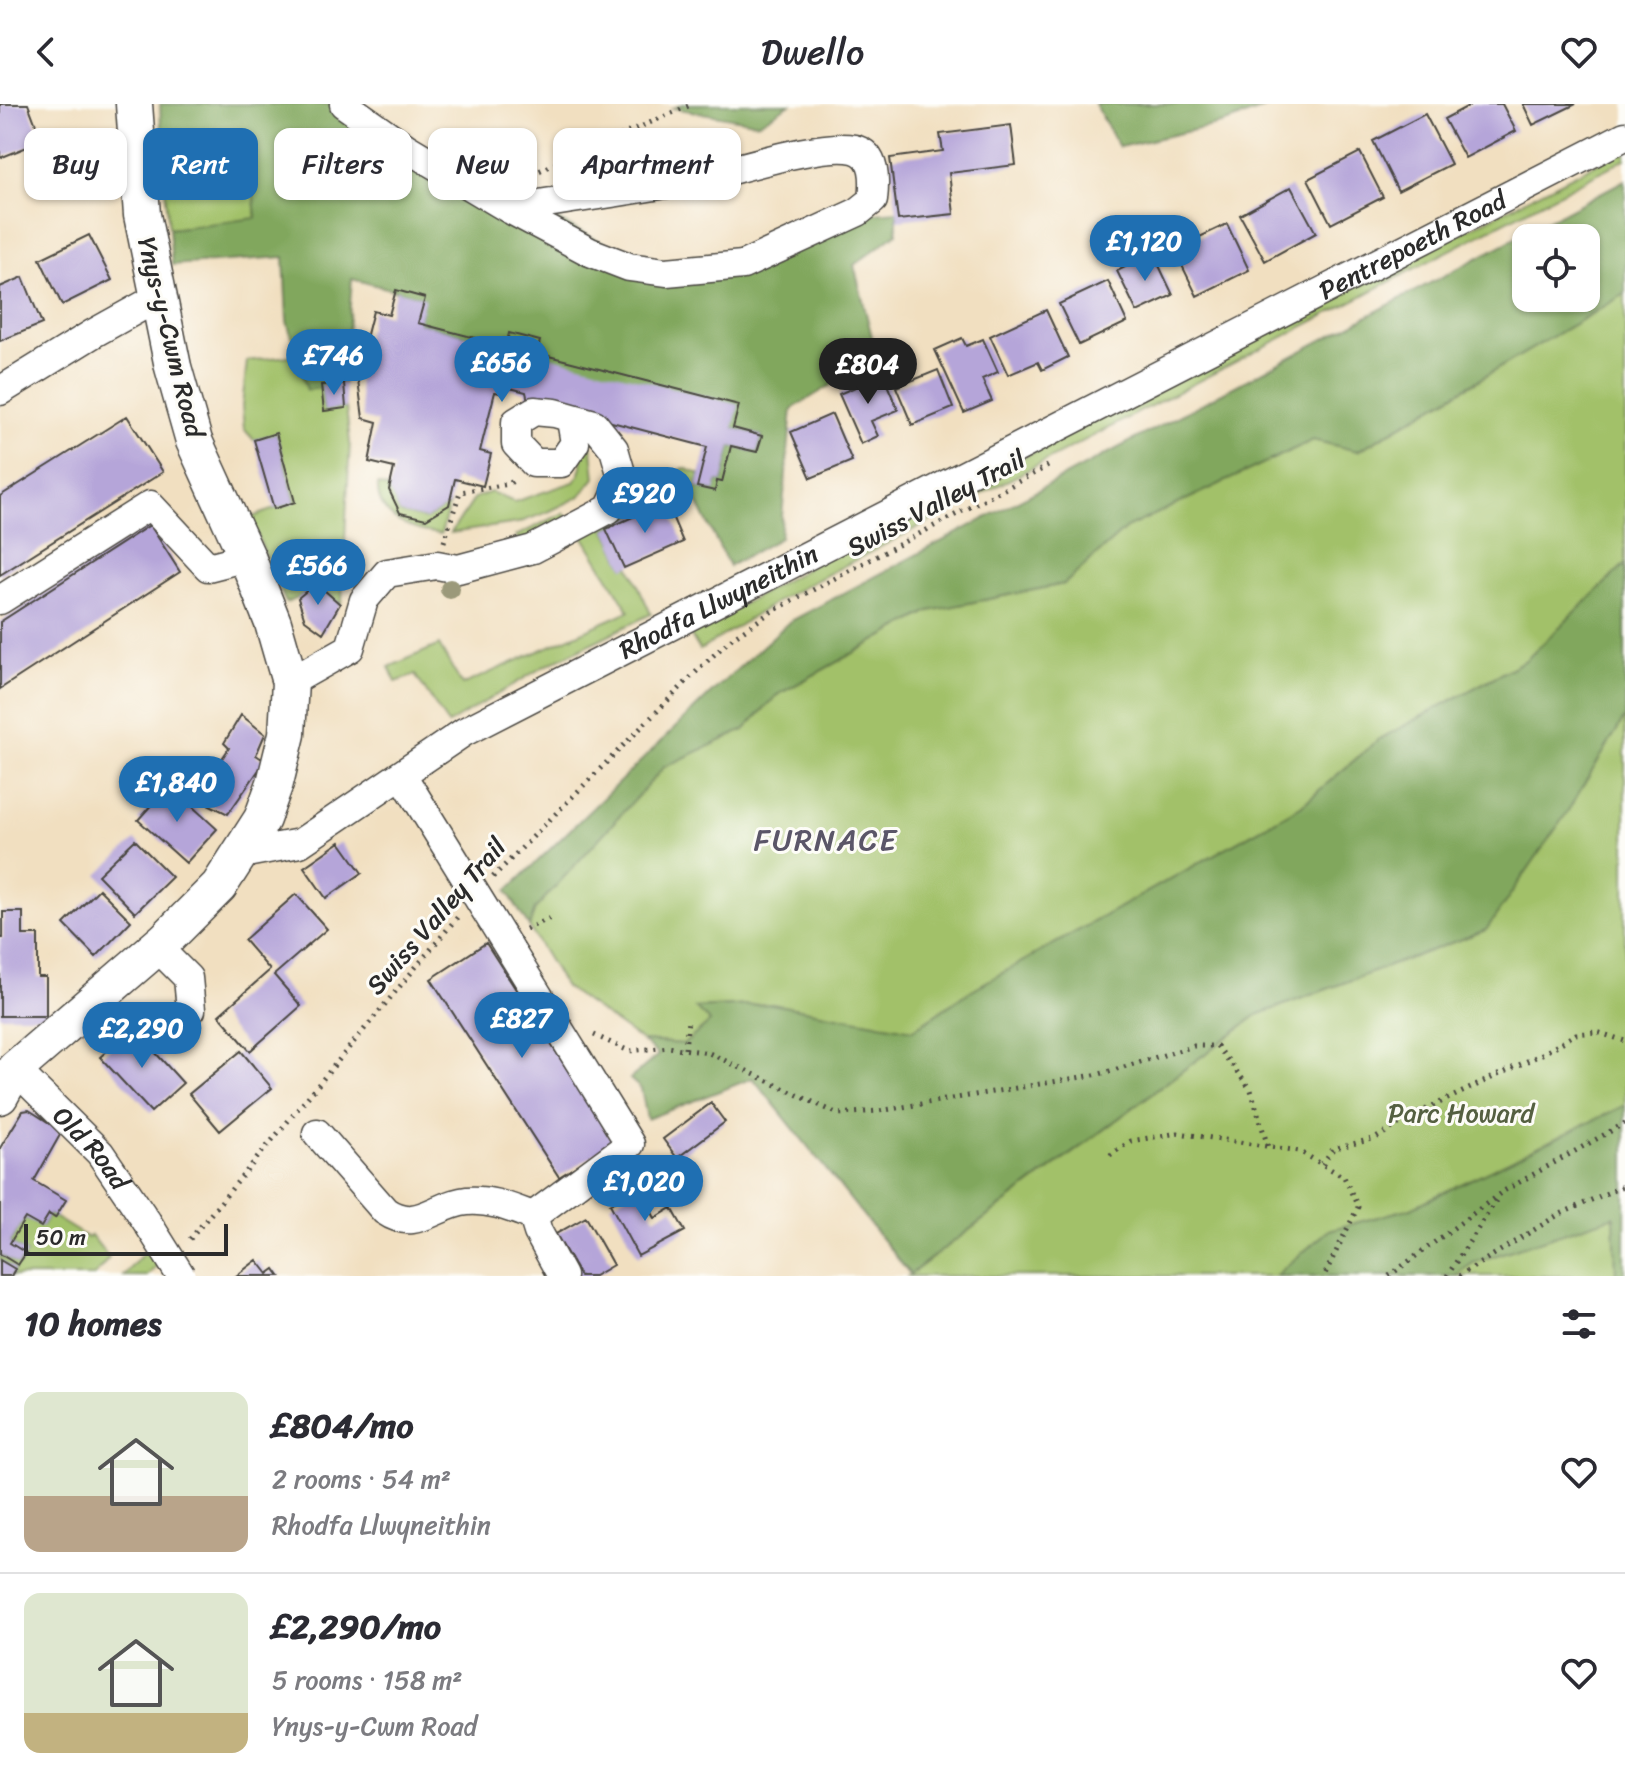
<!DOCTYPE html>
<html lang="en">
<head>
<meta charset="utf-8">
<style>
  :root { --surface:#fff; --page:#f7f7f7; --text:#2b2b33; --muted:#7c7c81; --line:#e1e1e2; --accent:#1f6fb2 }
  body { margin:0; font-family:Sriracha,sans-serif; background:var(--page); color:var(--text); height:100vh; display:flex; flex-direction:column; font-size:30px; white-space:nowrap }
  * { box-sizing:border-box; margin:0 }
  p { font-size:26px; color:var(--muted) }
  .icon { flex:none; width:44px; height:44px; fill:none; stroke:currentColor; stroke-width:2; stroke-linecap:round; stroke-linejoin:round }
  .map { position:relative; height:1172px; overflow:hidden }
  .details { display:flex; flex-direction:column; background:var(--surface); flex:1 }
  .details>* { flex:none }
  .banner { position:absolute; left:24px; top:24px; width:800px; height:72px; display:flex; gap:16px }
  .buttons { position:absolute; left:1512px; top:120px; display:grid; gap:16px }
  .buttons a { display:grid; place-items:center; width:88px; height:88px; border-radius:16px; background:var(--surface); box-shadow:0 2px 6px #0004; font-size:40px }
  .scale { position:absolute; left:24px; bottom:20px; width:204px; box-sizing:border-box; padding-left:8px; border:4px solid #2b2b2b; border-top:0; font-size:22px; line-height:28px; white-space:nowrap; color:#2b2b2b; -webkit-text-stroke:6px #fdfcf7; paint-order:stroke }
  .price { position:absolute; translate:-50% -68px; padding:0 18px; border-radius:28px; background:var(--accent); color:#fff; font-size:26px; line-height:52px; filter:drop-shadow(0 2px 4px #0008) }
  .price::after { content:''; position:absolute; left:50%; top:48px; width:24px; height:18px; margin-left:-12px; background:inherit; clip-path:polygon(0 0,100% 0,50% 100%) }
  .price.active { background:#222; color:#fff }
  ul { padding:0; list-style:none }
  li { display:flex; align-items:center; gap:24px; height:200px; padding:0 24px }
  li+li { border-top:2px solid var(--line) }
  li span { display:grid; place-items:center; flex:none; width:224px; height:160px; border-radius:16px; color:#555 }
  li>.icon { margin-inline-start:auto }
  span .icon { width:96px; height:96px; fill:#fffc; stroke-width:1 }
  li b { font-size:34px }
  h2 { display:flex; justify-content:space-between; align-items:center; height:96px; padding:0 24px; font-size:34px }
  .pill { padding:0 28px; border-radius:16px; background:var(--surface); box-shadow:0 2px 6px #0004; font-size:28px; line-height:72px }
  .pill.active { background:var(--accent); color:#fff }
  header { display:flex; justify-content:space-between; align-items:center; height:104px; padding:0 24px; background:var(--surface); font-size:36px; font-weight:600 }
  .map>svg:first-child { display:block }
</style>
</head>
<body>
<header><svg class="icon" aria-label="back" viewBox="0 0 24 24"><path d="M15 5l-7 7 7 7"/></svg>Dwello<svg class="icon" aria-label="heart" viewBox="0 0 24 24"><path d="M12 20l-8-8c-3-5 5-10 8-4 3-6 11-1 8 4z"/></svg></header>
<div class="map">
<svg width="1625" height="1172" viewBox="0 0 1625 1172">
  <rect width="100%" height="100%" fill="#fdfcf7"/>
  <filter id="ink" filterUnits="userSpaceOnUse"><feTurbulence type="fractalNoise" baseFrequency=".0125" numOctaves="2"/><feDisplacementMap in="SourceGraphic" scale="16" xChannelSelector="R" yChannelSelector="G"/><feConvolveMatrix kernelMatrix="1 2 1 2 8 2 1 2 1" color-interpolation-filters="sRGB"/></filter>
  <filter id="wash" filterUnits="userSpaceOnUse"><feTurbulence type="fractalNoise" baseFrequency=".006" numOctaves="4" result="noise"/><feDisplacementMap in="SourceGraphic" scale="32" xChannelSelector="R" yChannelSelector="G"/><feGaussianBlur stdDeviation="1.8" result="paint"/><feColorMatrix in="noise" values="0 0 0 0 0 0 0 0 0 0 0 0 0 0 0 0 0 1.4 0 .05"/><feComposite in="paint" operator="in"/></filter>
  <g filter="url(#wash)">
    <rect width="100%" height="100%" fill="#f1dfc0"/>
    <path fill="#a2c169" stroke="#66764a" stroke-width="2" d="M249,41L256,115L169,125L162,50Z
      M1625,45V55L784,493L700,546L690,530L822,456Z
      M1625,190V460L1526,556L1378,636L1301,702L972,886L912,926L771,900L697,904L711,918L684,940L642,937L565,883L529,823L534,805L664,663L744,626L777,591L929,507L1064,480L1126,424L1313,336L1358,347Z
      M297,251L321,281L324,306L346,304L350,338L342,496L340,500L316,480L298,494L286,499L250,414L295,397L276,330L254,336L244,325L242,302L247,257Z
      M577,327L592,345L595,374L579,393L548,408L518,419L451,429C458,416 468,408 474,394L491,388L514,398L574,378C588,364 581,345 577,327Z
      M684,364L700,370L694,392L687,388L606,425L624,463L629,461L651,510L543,563L448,620L415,571L396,578L389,563L439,541L462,581L629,507L577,422L524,448L516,432L564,409L577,422Z
      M378,381L389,384L400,409L426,415L449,401L441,430C414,428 376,415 378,381Z
      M1625,613V1172H908L1257,911L1486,826Z
      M49,1110L88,1134L91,1131L109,1154L94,1172H11L15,1165L0,1156V1151L19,1161L26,1149L10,1139L25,1114L41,1123Z
      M146,1146L158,1161L147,1172H123Z"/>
    <path fill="#81a75d" stroke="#566944" stroke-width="2" fill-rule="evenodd" d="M160,0H359V18L666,170L860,110L897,107V129L854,161L877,253L792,305L780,434L729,462L694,392L697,383L714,387L717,377L722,378L731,342L757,348L762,332L733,324L537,249L539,236L509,229L506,242L418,219L424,194L352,175L344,279L307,286L287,217L284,153L172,161L169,125L256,114L249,42L162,50Z
      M684,0H790L759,19L673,4Z
      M1095,0H1277L1225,19L1119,43Z
      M1625,76V190L1357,347L1313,336L1126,424L1064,480L929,507L777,591L744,626L664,663L535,805L529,823L507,787L709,591L789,518ZM1526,134H1586V194H1526Z
      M1625,460V613L1566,710L1486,826L1257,911L910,1170L753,974L647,1015L641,985L630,975L658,951L642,937L684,940L710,918L695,904L772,900L913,926L972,886L1301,702L1378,636L1526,556Z
      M1625,1001V1172H1616L1614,1112L1473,1159L1455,1172H1275L1329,1126L1411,1104Z"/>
    <g id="blocks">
      <path fill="#b5a5d9" d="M0,0H28L42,37L0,54Z
        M1472,0H1502L1516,27L1465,54L1444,15Z
        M1523,0H1576L1533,21Z
        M1425,10L1451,60L1398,87L1373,37Z
        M1011,21L1016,61L949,69L954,110L898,116L890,54L943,47L940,30Z
        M1360,48L1383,93L1331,120L1308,75Z
        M1291,83L1316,129L1265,157L1240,111Z
        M1227,120L1249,166L1197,192L1174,145Z
        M89,131L112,176L62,201L40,155Z
        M1153,149L1173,191L1137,208L1117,167Z
        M23,173L42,220L0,237V183Z
        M1108,177L1127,218L1079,241L1059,200Z
        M396,186L425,194L418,219L506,242L509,229L540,237L537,249L739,301L733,324L762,332L757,348L731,342L722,378L717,377L715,387L697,383L707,343L543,300L529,301L526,288L502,282L500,289L495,288L480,347L491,350L483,382L455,375L449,401L426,415L400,409L389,386L394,364L369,358L377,318L363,314L357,269L373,207L389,211Z
        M1046,206L1068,253L1042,266L1038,258L1008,271L990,232Z
        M962,234L966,242L983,235L998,268L982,275L992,297L964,309L935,246Z
        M938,266L953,304L912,321L896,283Z
        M883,271L898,306L871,317L878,332L861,340L839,290Z
        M344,279L346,304L324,307L321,281Z
        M832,310L852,357L811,374L791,328Z
        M127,312L163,368L0,471V392Z
        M276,329L295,398L274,405L254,336Z
        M666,398L683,438L624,464L606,425Z
        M150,421L180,468L0,585V518Z
        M327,451L331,459L322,464L318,456Z
        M316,479L340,500L323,529L305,516L298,494Z
        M241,611L265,630L256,651L265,657L228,710L196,694L229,644L224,639Z
        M169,681L217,725L186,759L138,716Z
        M135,736L172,773L135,809L98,771Z
        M340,738L362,769L326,794L304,763Z
        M99,785L131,817L96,853L64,820Z
        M296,790L327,825L274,871L301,902L250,947L219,911L270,866L244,836Z
        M3,808H23V831H38V873H46V912H0V834H3Z
        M486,839L614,1038L559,1073L431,875Z
        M133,924L183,979L151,1008L100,953Z
        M241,947L272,984L220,1027L189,990Z
        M711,999L725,1018L677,1054L663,1035Z
        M29,1006L57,1024L60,1031L34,1077L66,1096L55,1114L49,1110L41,1123L25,1114L10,1139L26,1149L18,1161L0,1150V1044L23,1007Z
        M639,1085L655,1114L672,1104L685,1127L638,1152L610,1100Z
        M586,1113L613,1161L594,1172H580L556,1130Z
        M0,1156L15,1165L11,1172H0Z
        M257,1156L268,1170L275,1165L280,1172H236Z"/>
    </g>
  </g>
  <g filter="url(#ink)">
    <use href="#blocks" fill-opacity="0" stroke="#494641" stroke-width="2"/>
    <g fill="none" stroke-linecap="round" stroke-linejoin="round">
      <defs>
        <g id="minor">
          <path d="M344,0L405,43L509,105L590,148L629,163L666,168L743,161L858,108L873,96C875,78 877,50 854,45C820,38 740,65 703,73C639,86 574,94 509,105"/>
          <path d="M0,287L94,229L157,194"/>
          <path d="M0,496L150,401L208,463L247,453"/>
          <path d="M290,578L350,544L364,496L387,469L437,461L458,465L533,445L609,405L623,376L614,345L594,320L555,309L534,307L516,318V340L534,359H561L575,339L571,316"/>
          <path d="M402,671L630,1040L533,1112"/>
          <path id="s1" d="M241,750L300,739L464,628L1625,32"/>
          <path d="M157,843L188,874L191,906L170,929"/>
          <path id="s2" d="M15,965L100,1049L147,1118"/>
          <path d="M317,1029L385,1107C417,1129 435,1100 467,1097C491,1095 511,1104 533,1112"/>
          <path d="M533,1112L538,1128L562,1172"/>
        </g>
        <path id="major" d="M0,992L15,965L165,836L219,782L262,715L275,679L287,630L290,578L273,519L247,453L194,337L173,263L142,111L134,0"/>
      </defs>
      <use href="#minor" stroke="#494641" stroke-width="31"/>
      <use href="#major" stroke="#494641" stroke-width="39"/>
      <path stroke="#494641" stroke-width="5" stroke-dasharray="2 6" stroke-linecap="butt" d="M525,73L693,0
        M444,438L460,388L509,380L515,375
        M493,773L700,564L732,534L771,508L1048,362
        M526,825L551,814
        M594,931L629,947L669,943L709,949L838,1010L879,1007L1100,970L1194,942H1217L1251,986L1268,1043
        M685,945L688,916
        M1110,1051L1131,1037L1178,1029L1299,1047L1344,1073L1358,1103L1324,1172
        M1322,1060L1333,1045L1376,1034L1412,1012L1544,949L1576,930L1597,928L1625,937
        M190,1135L460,810
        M1389,1172L1502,1088L1625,1019
        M1447,1172L1499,1092
        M1459,1172L1558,1111L1625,1081"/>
      <use href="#minor" stroke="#fff" stroke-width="28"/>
      <use href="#major" stroke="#fff" stroke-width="36"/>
      <defs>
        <path id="minor-bridge" d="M147,1118L181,1172"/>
      </defs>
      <use href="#minor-bridge" stroke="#494641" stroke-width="31" stroke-linecap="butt"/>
      <use href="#minor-bridge" stroke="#fff" stroke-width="28"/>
    </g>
    <circle fill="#9b997a" cx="450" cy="485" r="10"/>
  </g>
  <g text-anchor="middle" stroke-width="6" stroke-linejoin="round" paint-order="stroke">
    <g font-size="26" fill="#2b2b2b" stroke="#fdfcf7">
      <text dy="9" stroke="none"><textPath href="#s1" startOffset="1324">Pentrepoeth Road</textPath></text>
      <text transform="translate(171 233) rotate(76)" y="9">Ynys-y-Cwm Road</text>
      <text transform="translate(936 399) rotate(-28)" y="9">Swiss Valley Trail</text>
      <text dy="9" stroke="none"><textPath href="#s1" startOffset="544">Rhodfa Llwyneithin</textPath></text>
      <text transform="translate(436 812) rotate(-49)" y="9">Swiss Valley Trail</text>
      <text dy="9" stroke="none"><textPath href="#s2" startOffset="110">Old Road</textPath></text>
    </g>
    <g font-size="26" fill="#556041" stroke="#fdfcf7">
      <text x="1461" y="1018">Parc Howard</text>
    </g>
    <g font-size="30" letter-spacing="2" fill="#5b5668" stroke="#fdfcf7">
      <text x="826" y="746">FURNACE</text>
    </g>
  </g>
</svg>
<div class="buttons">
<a><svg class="icon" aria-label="locate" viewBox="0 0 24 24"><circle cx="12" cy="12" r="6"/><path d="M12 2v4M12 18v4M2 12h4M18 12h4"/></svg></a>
</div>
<div class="scale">50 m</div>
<b class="price" style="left:1145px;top:179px">£1,120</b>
<b class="price" style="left:334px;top:293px">£746</b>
<b class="price" style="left:502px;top:300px">£656</b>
<b class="price active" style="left:868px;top:302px">£804</b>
<b class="price" style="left:645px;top:431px">£920</b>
<b class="price" style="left:318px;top:503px">£566</b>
<b class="price" style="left:177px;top:720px">£1,840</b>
<b class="price" style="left:522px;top:956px">£827</b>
<b class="price" style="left:142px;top:966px">£2,290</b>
<b class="price" style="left:645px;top:1119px">£1,020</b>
<div class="banner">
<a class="pill">Buy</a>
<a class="pill active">Rent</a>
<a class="pill">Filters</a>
<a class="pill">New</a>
<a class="pill">Apartment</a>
</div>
</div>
<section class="details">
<h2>10 homes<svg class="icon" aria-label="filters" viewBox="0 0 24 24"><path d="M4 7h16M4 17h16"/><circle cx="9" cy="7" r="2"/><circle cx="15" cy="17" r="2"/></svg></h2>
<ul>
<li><span style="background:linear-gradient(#dfe7d0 65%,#b9a48a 0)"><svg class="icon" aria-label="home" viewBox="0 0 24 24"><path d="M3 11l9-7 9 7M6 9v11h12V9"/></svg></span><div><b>£804/mo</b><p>2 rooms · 54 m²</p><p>Rhodfa Llwyneithin</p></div><svg class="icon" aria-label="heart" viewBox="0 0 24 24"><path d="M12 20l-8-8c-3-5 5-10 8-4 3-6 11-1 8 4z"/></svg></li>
<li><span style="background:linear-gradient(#dfe7d0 75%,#c2b280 0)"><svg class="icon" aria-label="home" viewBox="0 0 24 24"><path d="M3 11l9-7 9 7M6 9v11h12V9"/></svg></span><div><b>£2,290/mo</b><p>5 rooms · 158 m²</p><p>Ynys-y-Cwm Road</p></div><svg class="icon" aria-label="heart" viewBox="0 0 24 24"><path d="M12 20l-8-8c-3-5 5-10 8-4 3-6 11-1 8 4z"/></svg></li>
</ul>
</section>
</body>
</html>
